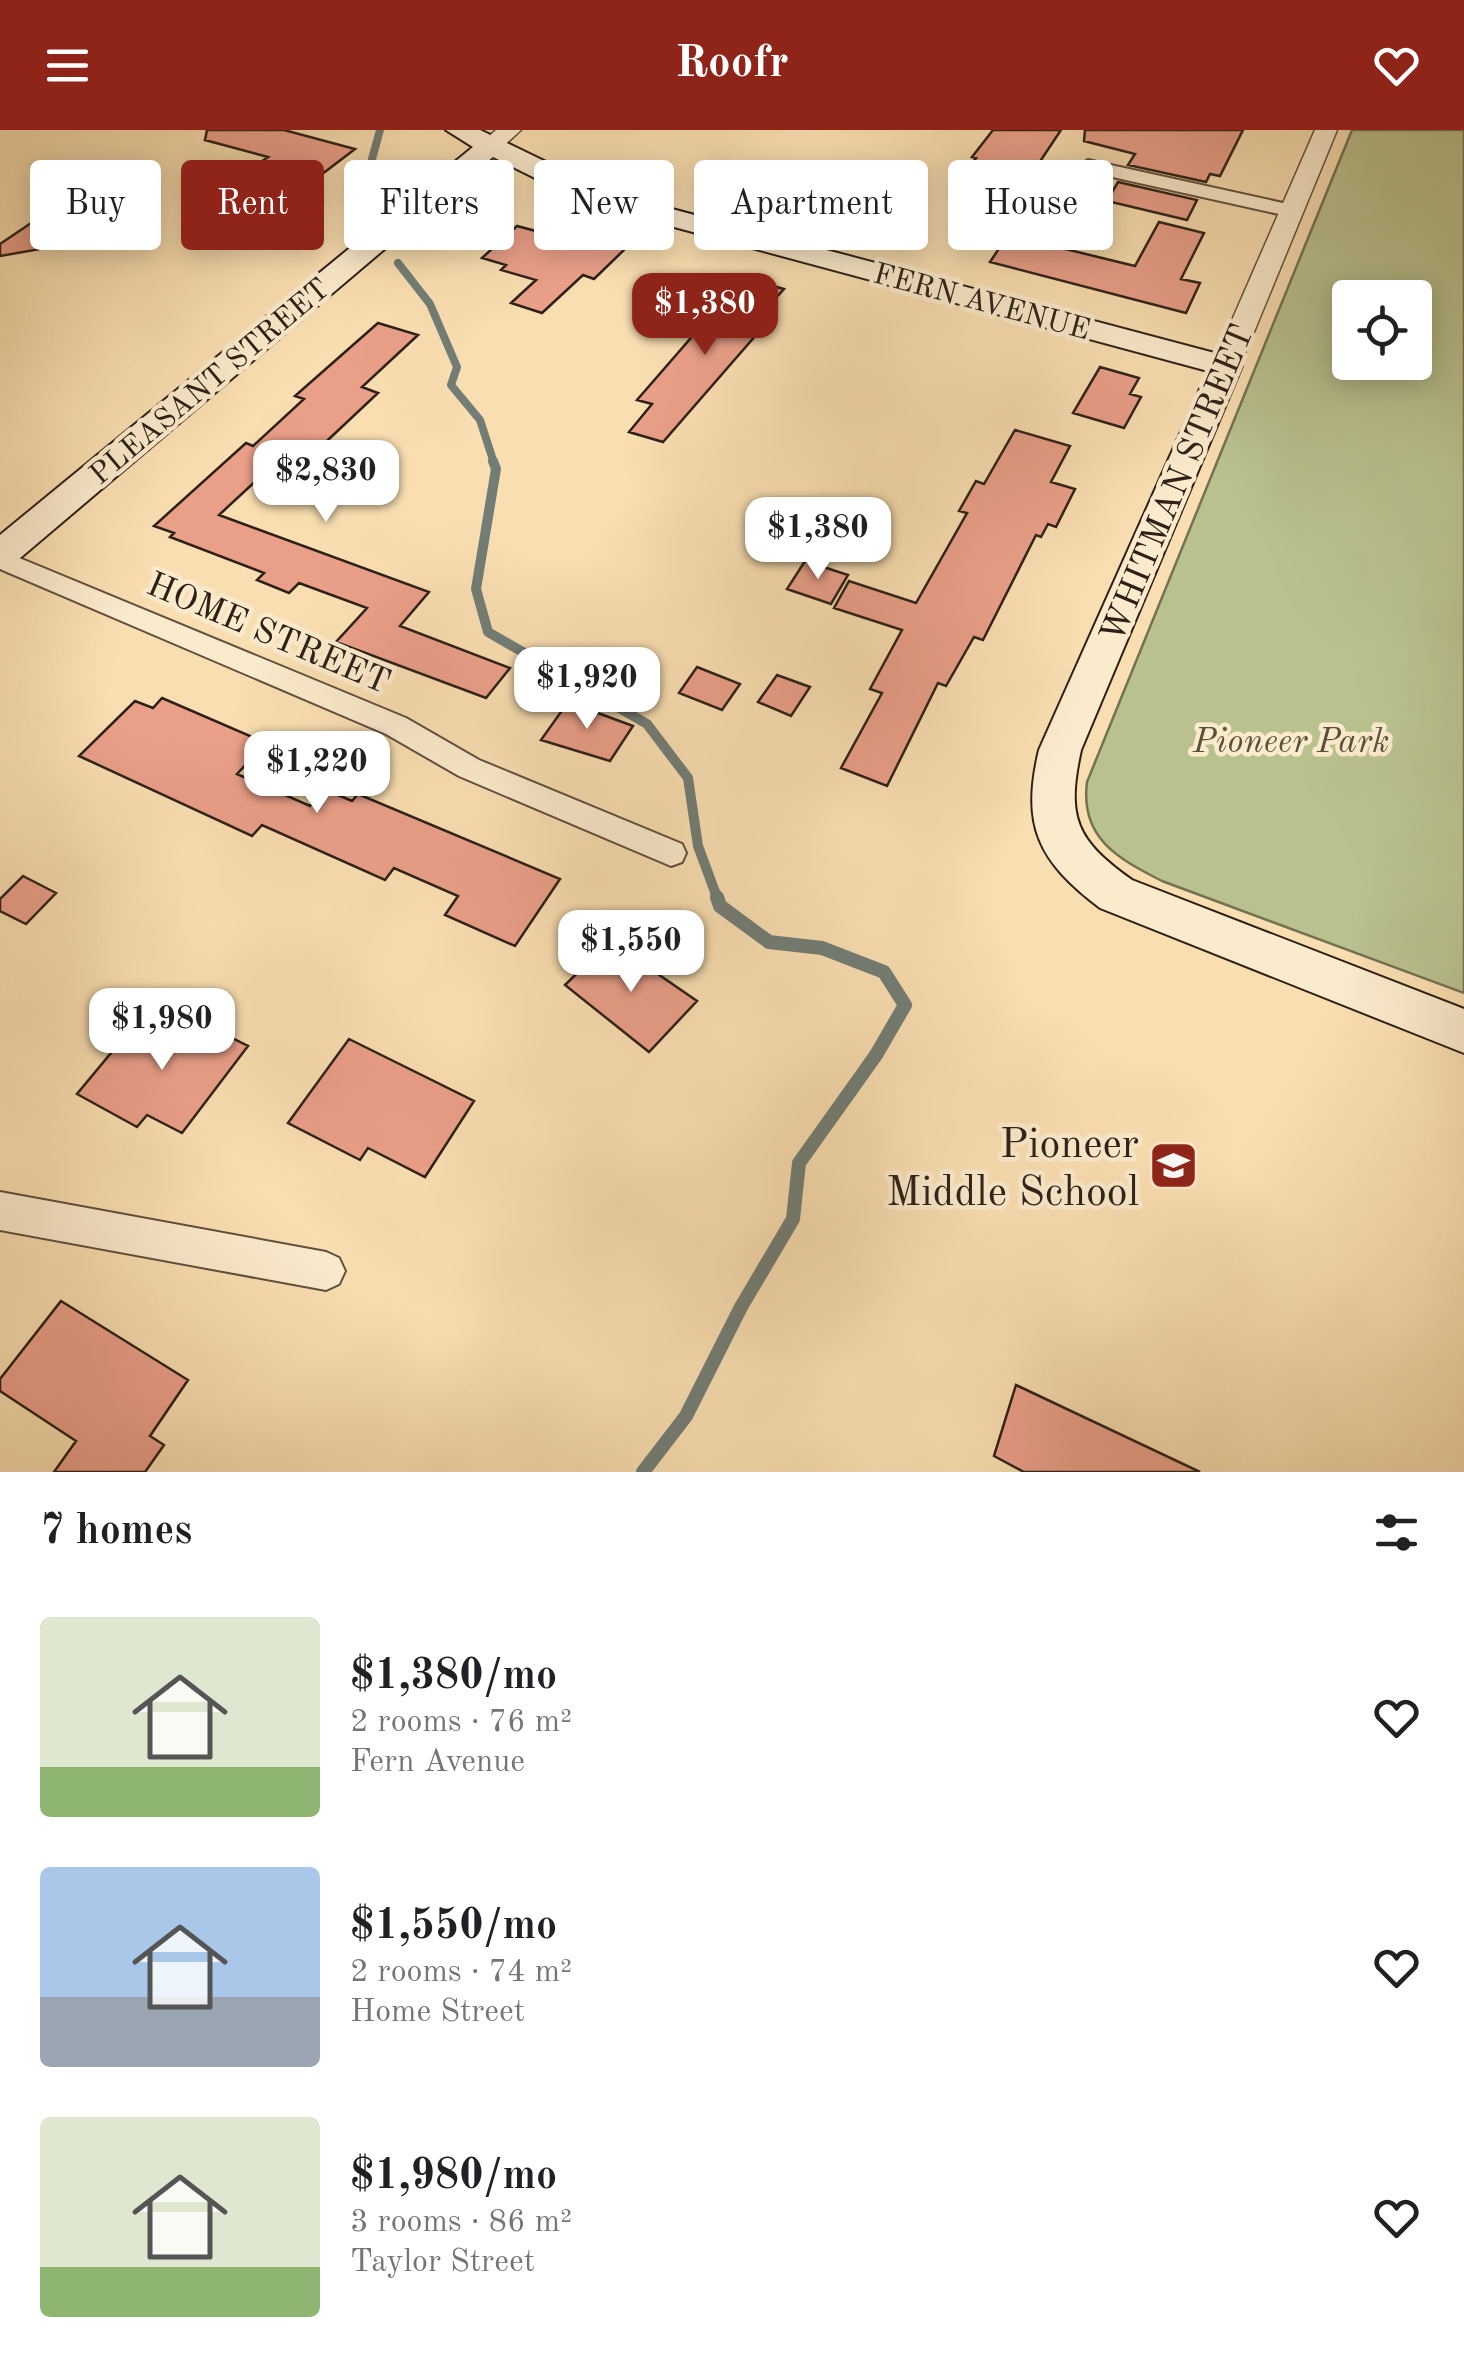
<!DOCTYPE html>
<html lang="en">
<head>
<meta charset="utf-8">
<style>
  :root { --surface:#fff; --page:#f6f6f6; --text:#202124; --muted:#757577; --accent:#8f2418 }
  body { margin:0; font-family:"Old Standard TT",serif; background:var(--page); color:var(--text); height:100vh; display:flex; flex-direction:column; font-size:38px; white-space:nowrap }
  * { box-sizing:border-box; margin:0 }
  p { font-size:32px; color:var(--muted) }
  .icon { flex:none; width:55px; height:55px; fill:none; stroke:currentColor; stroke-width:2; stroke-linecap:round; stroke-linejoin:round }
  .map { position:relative; height:1342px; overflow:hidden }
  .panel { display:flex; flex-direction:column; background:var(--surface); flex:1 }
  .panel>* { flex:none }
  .guide { position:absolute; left:30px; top:30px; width:1405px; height:90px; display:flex; gap:20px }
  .fabs { position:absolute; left:1332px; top:150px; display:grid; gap:20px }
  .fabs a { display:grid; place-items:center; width:100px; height:100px; border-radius:10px; background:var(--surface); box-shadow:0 5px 25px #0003; font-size:50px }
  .price { position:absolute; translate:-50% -85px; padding:0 22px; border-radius:20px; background:#fff; color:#222; font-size:32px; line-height:65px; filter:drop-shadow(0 2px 5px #0008) }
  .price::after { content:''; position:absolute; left:50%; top:60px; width:30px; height:22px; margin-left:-15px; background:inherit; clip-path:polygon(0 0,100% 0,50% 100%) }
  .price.on { background:var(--accent); color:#fff }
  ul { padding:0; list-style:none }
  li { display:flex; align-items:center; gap:30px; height:250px; padding:0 40px }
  li span { display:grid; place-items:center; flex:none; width:280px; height:200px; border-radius:10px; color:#555 }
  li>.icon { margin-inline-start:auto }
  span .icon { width:120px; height:120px; fill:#fffc; stroke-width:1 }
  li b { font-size:42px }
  h2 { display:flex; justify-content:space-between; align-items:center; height:120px; padding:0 40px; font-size:42px }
  .tag { padding:0 35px; border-radius:10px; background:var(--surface); box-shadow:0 5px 25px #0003; font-size:35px; line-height:90px }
  .tag.on { background:var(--accent); color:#fff }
  header { display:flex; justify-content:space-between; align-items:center; height:130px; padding:0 40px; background:var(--accent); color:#fff; font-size:45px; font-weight:800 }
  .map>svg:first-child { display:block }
</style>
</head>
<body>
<header><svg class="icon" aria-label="menu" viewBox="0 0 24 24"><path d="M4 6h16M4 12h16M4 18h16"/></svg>Roofr<svg class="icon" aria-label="heart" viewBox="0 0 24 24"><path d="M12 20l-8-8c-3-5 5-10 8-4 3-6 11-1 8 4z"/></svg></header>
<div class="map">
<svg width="1464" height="1342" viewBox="0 0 1464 1342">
  <rect width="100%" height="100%" fill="#f9deb1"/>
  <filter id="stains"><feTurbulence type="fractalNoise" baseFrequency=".002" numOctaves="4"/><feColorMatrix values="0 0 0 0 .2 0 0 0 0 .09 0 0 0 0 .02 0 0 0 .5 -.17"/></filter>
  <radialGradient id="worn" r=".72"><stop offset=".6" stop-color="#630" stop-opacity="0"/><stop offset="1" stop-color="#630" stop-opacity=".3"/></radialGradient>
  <path fill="#b9c28f" stroke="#737253" stroke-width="2.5" fill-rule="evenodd" d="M1352,0H1464V863L1162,751C1117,728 1080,708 1087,652ZM1350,168H1415V232H1350Z"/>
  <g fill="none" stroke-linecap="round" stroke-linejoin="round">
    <path stroke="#727d75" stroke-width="8" d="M380,0L372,29L382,80
      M398,133L430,174L457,237L451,255L480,290L494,333"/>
    <path stroke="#727d75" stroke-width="10" d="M493,331L496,339L476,459L488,502L647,594L688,648L698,716L718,770"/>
    <path stroke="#727d75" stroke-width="14" d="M643,1342L686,1286L741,1177L793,1089L799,1033L876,925L905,875L884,842L822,818L769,812L720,776L717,767"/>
  </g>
  <path fill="#ea9f89" stroke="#2d2117" stroke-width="2.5" d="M207,0H284L355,19L300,61L281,56L254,75L215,64L268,27L205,10Z
    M993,0H1061L1033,42L1015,38L1009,47L969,38L976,28L972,27Z
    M1085,0H1243L1220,46L1210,44L1206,52L1128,35L1135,24L1084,11Z
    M1118,52L1197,70L1187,90L1107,71Z
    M80,60L122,72L91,93L92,110L0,126V114Z
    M601,90L619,110L614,115L626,118L594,149L583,145L542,183L511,173L536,150L501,140L506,135L482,128L517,96L577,112Z
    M1159,92L1204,103L1181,149L1200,153L1186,183L990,132L1008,105L1135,136Z
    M743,148L784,159L766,179L776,182L663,312L629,302L652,274L637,270Z
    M378,193L418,205L362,257L378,263L295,341L274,334L219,385L429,462L400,496L510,538L486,568L336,512L367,478L299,453L289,463L257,450L264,443L170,407L174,403L154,396L246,313L253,316L304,269L295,266Z
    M1100,237L1139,248L1130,264L1141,267L1124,298L1073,283Z
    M1015,300L1070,316L1051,352L1075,359L1056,397L1048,394L1041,407L1036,405L983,510L974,507L946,556L938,553L887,656L841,638L882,563L870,559L902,500L834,478L849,451L916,473L967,383L959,381L976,351L984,354Z
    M805,431L848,445L831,474L787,459Z
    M697,537L740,554L722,580L679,563Z
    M777,545L810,557L791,586L758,572Z
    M162,568L266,613L237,644L310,676L324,659L352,671L358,664L560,749L515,816L445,785L458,766L394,738L385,750L262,695L252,706L79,626L135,571L153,578Z
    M568,572L633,596L610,631L541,610Z
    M23,746L56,763L26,794L0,781V769Z
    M610,811L697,871L649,922L565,855Z
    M145,882L199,909L208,896L248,916L182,1003L147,985L137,997L77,964Z
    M349,909L474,971L425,1047L368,1018L360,1030L288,993Z
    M61,1171L188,1250L150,1306L164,1315L145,1342H54L76,1311L0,1261V1249Z
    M1016,1255L1200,1342H1024L994,1326Z"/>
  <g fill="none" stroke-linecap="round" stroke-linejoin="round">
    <defs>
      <path id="minor" d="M1088,30L1292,75L1302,81L1292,87L1081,40L1079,36Z
        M0,420L406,588L479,630L682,714L686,723L682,732L671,736L459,646L386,604L0,439Z
        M0,1062L326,1122L339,1128L345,1141L339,1154L326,1160L0,1100Z"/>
      <path id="tertiary" d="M496,0H521L498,21H482L478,16Z
        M1315,0H1337L1240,236L1236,242H1216L1212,236Z"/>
      <path id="secondary" d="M446,0H480L575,46L657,75L1237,229L1242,236L1081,620C1066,688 1076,710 1132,750L1464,879V923L1100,778C1038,731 1021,696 1039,620L1208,241L637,87L555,58L493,27L13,434L0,438V405L473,17Z"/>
    </defs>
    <use href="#minor" stroke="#60503e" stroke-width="4"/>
    <use href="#tertiary" stroke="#60503e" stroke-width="3"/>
    <use href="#secondary" stroke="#2d2117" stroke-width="4"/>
    <use href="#minor" fill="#fbeacc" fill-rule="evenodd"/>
    <use href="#tertiary" fill="#fbeacc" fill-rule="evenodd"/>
    <use href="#secondary" fill="#fbeacc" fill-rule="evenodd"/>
  </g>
  <defs>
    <symbol id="school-square" viewBox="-11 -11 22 22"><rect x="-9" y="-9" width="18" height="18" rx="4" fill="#8f2418" stroke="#fbeacc"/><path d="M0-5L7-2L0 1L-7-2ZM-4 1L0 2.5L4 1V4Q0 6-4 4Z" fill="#fff"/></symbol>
  </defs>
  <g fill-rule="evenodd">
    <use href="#school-square" x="1146" y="1008" width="55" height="55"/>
  </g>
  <g text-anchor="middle" stroke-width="9" stroke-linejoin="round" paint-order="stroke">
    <g font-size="30" fill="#2d2117" stroke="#fbeacc">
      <text transform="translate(982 171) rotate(15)" y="10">FERN AVENUE</text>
      <text transform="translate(209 251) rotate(-40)" y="10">PLEASANT STREET</text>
    </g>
    <g font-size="35" fill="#2d2117" stroke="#fbeacc">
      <text transform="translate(1176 353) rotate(-67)" y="12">WHITMAN STREET</text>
      <text transform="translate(269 502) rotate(23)" y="12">HOME STREET</text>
    </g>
    <g font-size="35" font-style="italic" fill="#57513b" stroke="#fbeacc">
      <text x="1291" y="622">Pioneer Park</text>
    </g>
    <g font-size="42" fill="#2d2117" stroke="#fbeacc" text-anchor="end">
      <text x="1139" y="1027">Pioneer<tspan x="1139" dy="48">Middle School</tspan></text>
    </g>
  </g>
  <rect width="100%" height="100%" filter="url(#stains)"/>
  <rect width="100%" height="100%" fill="url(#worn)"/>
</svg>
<div class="fabs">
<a><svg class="icon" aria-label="locate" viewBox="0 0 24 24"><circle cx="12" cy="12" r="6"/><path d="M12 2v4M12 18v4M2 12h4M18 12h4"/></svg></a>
</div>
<b class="price on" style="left:705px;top:228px">$1,380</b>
<b class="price" style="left:326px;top:395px">$2,830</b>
<b class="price" style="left:818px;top:452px">$1,380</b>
<b class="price" style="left:587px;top:602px">$1,920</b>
<b class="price" style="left:317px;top:686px">$1,220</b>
<b class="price" style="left:631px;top:865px">$1,550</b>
<b class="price" style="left:162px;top:943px">$1,980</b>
<div class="guide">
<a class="tag">Buy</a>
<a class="tag on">Rent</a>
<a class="tag">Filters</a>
<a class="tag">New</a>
<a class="tag">Apartment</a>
<a class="tag">House</a>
</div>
</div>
<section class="panel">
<h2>7 homes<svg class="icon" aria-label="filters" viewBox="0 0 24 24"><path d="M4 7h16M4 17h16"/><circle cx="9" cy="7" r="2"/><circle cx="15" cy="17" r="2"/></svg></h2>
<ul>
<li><span style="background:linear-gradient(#dfe7d0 75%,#8fb573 0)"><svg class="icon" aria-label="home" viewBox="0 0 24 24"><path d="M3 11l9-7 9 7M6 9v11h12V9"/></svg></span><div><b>$1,380/mo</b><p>2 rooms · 76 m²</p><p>Fern Avenue</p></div><svg class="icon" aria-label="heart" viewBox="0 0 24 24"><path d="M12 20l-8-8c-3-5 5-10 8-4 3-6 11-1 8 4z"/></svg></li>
<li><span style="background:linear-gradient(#a9c7e8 65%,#9aa5b1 0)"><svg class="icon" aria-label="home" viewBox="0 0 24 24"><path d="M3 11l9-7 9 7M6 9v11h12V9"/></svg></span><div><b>$1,550/mo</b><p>2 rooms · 74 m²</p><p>Home Street</p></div><svg class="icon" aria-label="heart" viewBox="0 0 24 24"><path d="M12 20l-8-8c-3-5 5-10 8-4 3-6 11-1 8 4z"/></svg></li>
<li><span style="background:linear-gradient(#dfe7d0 75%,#8fb573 0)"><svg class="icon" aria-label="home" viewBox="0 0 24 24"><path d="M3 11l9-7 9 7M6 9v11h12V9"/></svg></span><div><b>$1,980/mo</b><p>3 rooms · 86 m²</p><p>Taylor Street</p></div><svg class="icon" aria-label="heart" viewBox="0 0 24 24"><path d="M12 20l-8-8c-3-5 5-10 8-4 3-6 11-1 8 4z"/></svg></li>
</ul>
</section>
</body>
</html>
